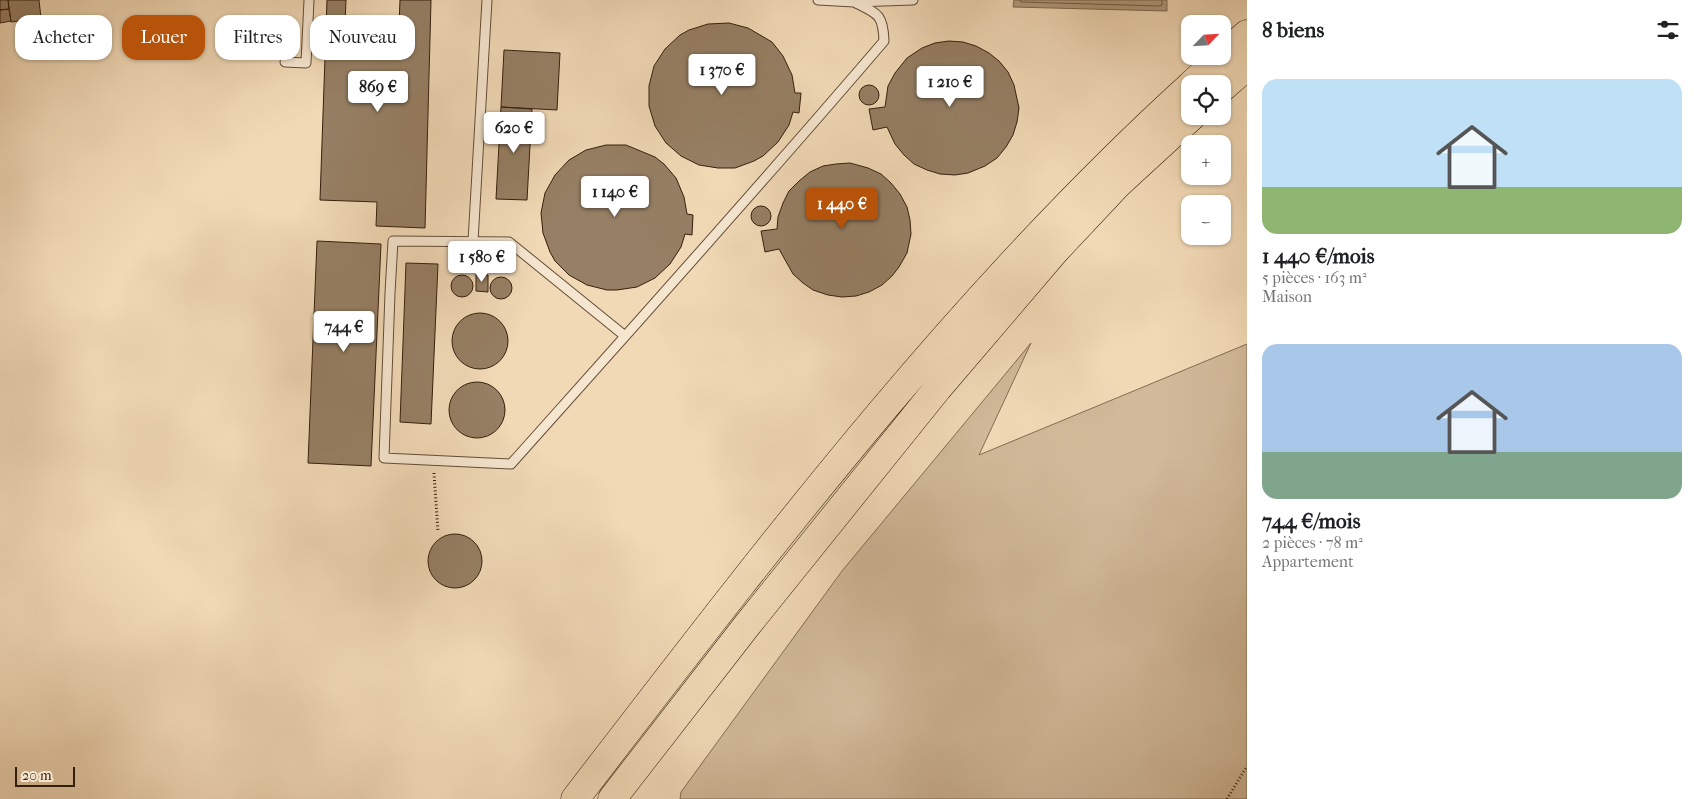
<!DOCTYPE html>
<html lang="fr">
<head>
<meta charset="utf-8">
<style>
  :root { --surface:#fff; --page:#f2f2f2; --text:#202124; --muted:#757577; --accent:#b45309 }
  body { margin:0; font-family:"IM FELL French Canon",serif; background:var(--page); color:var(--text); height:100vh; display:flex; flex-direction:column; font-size:19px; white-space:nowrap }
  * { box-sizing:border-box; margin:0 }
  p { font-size:16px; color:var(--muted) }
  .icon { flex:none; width:28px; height:28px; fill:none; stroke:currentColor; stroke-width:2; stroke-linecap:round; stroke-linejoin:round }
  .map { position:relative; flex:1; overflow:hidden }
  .panel { display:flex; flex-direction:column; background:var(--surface); width:450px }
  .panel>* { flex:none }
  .top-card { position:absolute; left:15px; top:15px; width:475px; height:45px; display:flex; gap:10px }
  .needle { width:32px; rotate:65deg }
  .buttons { position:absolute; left:1181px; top:15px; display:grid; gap:10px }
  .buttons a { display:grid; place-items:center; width:50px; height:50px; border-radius:10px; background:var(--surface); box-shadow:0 1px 4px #0004; font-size:25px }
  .scale { position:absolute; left:15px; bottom:12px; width:60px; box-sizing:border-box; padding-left:5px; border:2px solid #341e0c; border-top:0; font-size:14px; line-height:18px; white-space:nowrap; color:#341e0c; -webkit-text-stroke:4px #f6e6d0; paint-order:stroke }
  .price { position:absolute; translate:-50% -42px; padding:0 11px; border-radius:5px; background:#fff; color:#222; font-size:16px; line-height:32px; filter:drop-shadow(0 1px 2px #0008) }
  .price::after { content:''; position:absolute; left:50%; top:30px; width:15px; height:11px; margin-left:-8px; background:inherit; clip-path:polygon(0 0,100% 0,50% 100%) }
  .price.current { background:var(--accent); color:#fff }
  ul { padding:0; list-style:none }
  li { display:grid; align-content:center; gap:10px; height:265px; padding:0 15px }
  li span { display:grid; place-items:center; height:155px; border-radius:15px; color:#555 }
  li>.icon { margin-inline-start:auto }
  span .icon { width:90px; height:90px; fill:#fffc; stroke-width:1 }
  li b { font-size:21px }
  h2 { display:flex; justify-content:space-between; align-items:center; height:60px; padding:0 15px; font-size:21px }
  .tag { padding:0 18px; border-radius:15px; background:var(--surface); box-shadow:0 1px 4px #0004; font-size:18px; line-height:45px }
  .tag.current { background:var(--accent); color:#fff }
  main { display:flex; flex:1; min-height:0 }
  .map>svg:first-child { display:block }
</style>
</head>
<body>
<main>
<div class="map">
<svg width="1247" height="799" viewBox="0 0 1247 799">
  <rect width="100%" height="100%" fill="#f1d9b6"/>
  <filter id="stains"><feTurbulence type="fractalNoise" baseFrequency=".004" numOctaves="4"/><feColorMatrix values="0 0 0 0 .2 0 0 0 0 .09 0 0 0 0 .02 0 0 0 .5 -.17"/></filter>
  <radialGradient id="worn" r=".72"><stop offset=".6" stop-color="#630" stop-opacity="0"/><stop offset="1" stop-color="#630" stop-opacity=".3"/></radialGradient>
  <path fill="#d1b999" stroke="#826c52" d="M1031,343L979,455L1247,344V799H680L681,792L842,571Z"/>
  <path fill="#b1997c" stroke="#7f684f" d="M1014,0H1167V11L1013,7Z"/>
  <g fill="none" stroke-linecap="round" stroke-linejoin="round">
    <path stroke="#725c44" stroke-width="1" d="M1019,0L1021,2L1160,6L1162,5V0"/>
  </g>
  <path fill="#967f64" stroke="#341e0c" d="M0,0H8L9,9L0,10Z
    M8,0H39L41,18L11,22Z
    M327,0H346L345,23L399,25L400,0H431L425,228L376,226L377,202L320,200Z
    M9,9L11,21L0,23V10Z
    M729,23L748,28L772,42L783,56L792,75L795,93H801L799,113L793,112L789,125L778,142L763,156L754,161L735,168H718L699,165L681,156L666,143L655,126L649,106V86L654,66L665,49L680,35L689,30L708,24Z
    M949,41L963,42L976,46L989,53L999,61L1008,72L1014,85L1019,108L1017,122L1013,135L1006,147L997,158L985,166L968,173L955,175L940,174L927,170L914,164L904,155L895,144L887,127L873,130L869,109L885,107L888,86L895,73L907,58L922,48L935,43Z
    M504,50L560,53L557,110L501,107Z
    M859 95a10 10 0 1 1 20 0a10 10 0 1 1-20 0Z
    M501,107L532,109L527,200L496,199Z
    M606,145H626L655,157L664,164L676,178L684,197L687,214L693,215L692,235L685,234L681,247L670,264L655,278L637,287L617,290H607L587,285L569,275L555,261L550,252L543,233L541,213L545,193L555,175L569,160L586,150Z
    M850,163L868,168L881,174L891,183L900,194L907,207L910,220L911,234L907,253L899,267L892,276L882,285L869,292L856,296L842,297L828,295L813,290L803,283L793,274L779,249L765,252L761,231L777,229L778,217L783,203L789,191L799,181L810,172L823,166L836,164Z
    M751 216a10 10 0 1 1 20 0a10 10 0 1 1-20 0Z
    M317,241L381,244L371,466L308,463Z
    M406,263L438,264L431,424L400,422Z
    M476,274L488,275V292L476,291Z
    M451 286a11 11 0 1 1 22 0a11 11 0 1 1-22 0Z
    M490 288a11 11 0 1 1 22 0a11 11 0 1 1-22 0Z
    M452 341a28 28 0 1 1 56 0a28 28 0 1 1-56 0Z
    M449 410a28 28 0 1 1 56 0a28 28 0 1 1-56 0Z
    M428 561a27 27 0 1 1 54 0a27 27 0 1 1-54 0Z"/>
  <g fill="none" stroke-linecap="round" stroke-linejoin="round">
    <defs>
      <path id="lane" d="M818,0L854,2L913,0
        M285,62L306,63L309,0
        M473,241L487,0
        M625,336L509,242L393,241L390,293L384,458L511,464C636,324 762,184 884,41C883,14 878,14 854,2"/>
      <path id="highway" d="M1222,56L1247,34
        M1192,84L1222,56
        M1222,88L1247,66
        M575,799C766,551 958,297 1190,86
        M612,799L748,624L938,388L1055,251L1118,184L1192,116"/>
    </defs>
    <use href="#lane" stroke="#634d36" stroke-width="11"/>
    <use href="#highway" stroke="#341e0c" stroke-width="29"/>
    <path stroke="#341e0c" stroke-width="3" stroke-dasharray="1 2.5" stroke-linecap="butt" d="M434,473L438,532
      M1227,799L1247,766"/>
    <use href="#lane" stroke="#f6e6d0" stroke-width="9"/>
    <use href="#highway" stroke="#f1d9b6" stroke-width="28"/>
  </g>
  <rect width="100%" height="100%" filter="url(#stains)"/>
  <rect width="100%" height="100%" fill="url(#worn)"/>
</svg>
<div class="buttons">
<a><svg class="needle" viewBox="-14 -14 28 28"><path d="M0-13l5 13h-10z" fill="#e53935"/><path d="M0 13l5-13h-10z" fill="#757577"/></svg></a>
<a><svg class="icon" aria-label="locate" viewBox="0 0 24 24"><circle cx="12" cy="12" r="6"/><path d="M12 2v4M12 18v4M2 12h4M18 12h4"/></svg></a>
<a>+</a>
<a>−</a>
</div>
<div class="scale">20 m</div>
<b class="price" style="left:722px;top:96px">1 370 €</b>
<b class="price" style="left:950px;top:108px">1 210 €</b>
<b class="price" style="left:378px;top:113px">869 €</b>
<b class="price" style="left:514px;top:154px">620 €</b>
<b class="price" style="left:615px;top:218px">1 140 €</b>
<b class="price current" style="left:842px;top:230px">1 440 €</b>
<b class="price" style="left:482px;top:283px">1 580 €</b>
<b class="price" style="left:344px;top:353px">744 €</b>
<div class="top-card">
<a class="tag">Acheter</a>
<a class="tag current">Louer</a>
<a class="tag">Filtres</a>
<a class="tag">Nouveau</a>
</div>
</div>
<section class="panel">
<h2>8 biens<svg class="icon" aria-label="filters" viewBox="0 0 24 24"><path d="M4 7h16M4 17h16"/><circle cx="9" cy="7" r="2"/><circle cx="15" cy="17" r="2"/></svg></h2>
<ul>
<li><span style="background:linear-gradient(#bfe0f5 70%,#8fb573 0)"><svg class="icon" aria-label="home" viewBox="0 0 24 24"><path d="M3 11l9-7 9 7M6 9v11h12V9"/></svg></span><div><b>1 440 €/mois</b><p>5 pièces · 163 m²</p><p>Maison</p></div></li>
<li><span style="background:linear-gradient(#a9c7e8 70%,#7fa58c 0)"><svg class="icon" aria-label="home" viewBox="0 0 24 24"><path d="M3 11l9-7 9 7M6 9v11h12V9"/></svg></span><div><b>744 €/mois</b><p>2 pièces · 78 m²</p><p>Appartement</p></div></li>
</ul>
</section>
</main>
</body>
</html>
